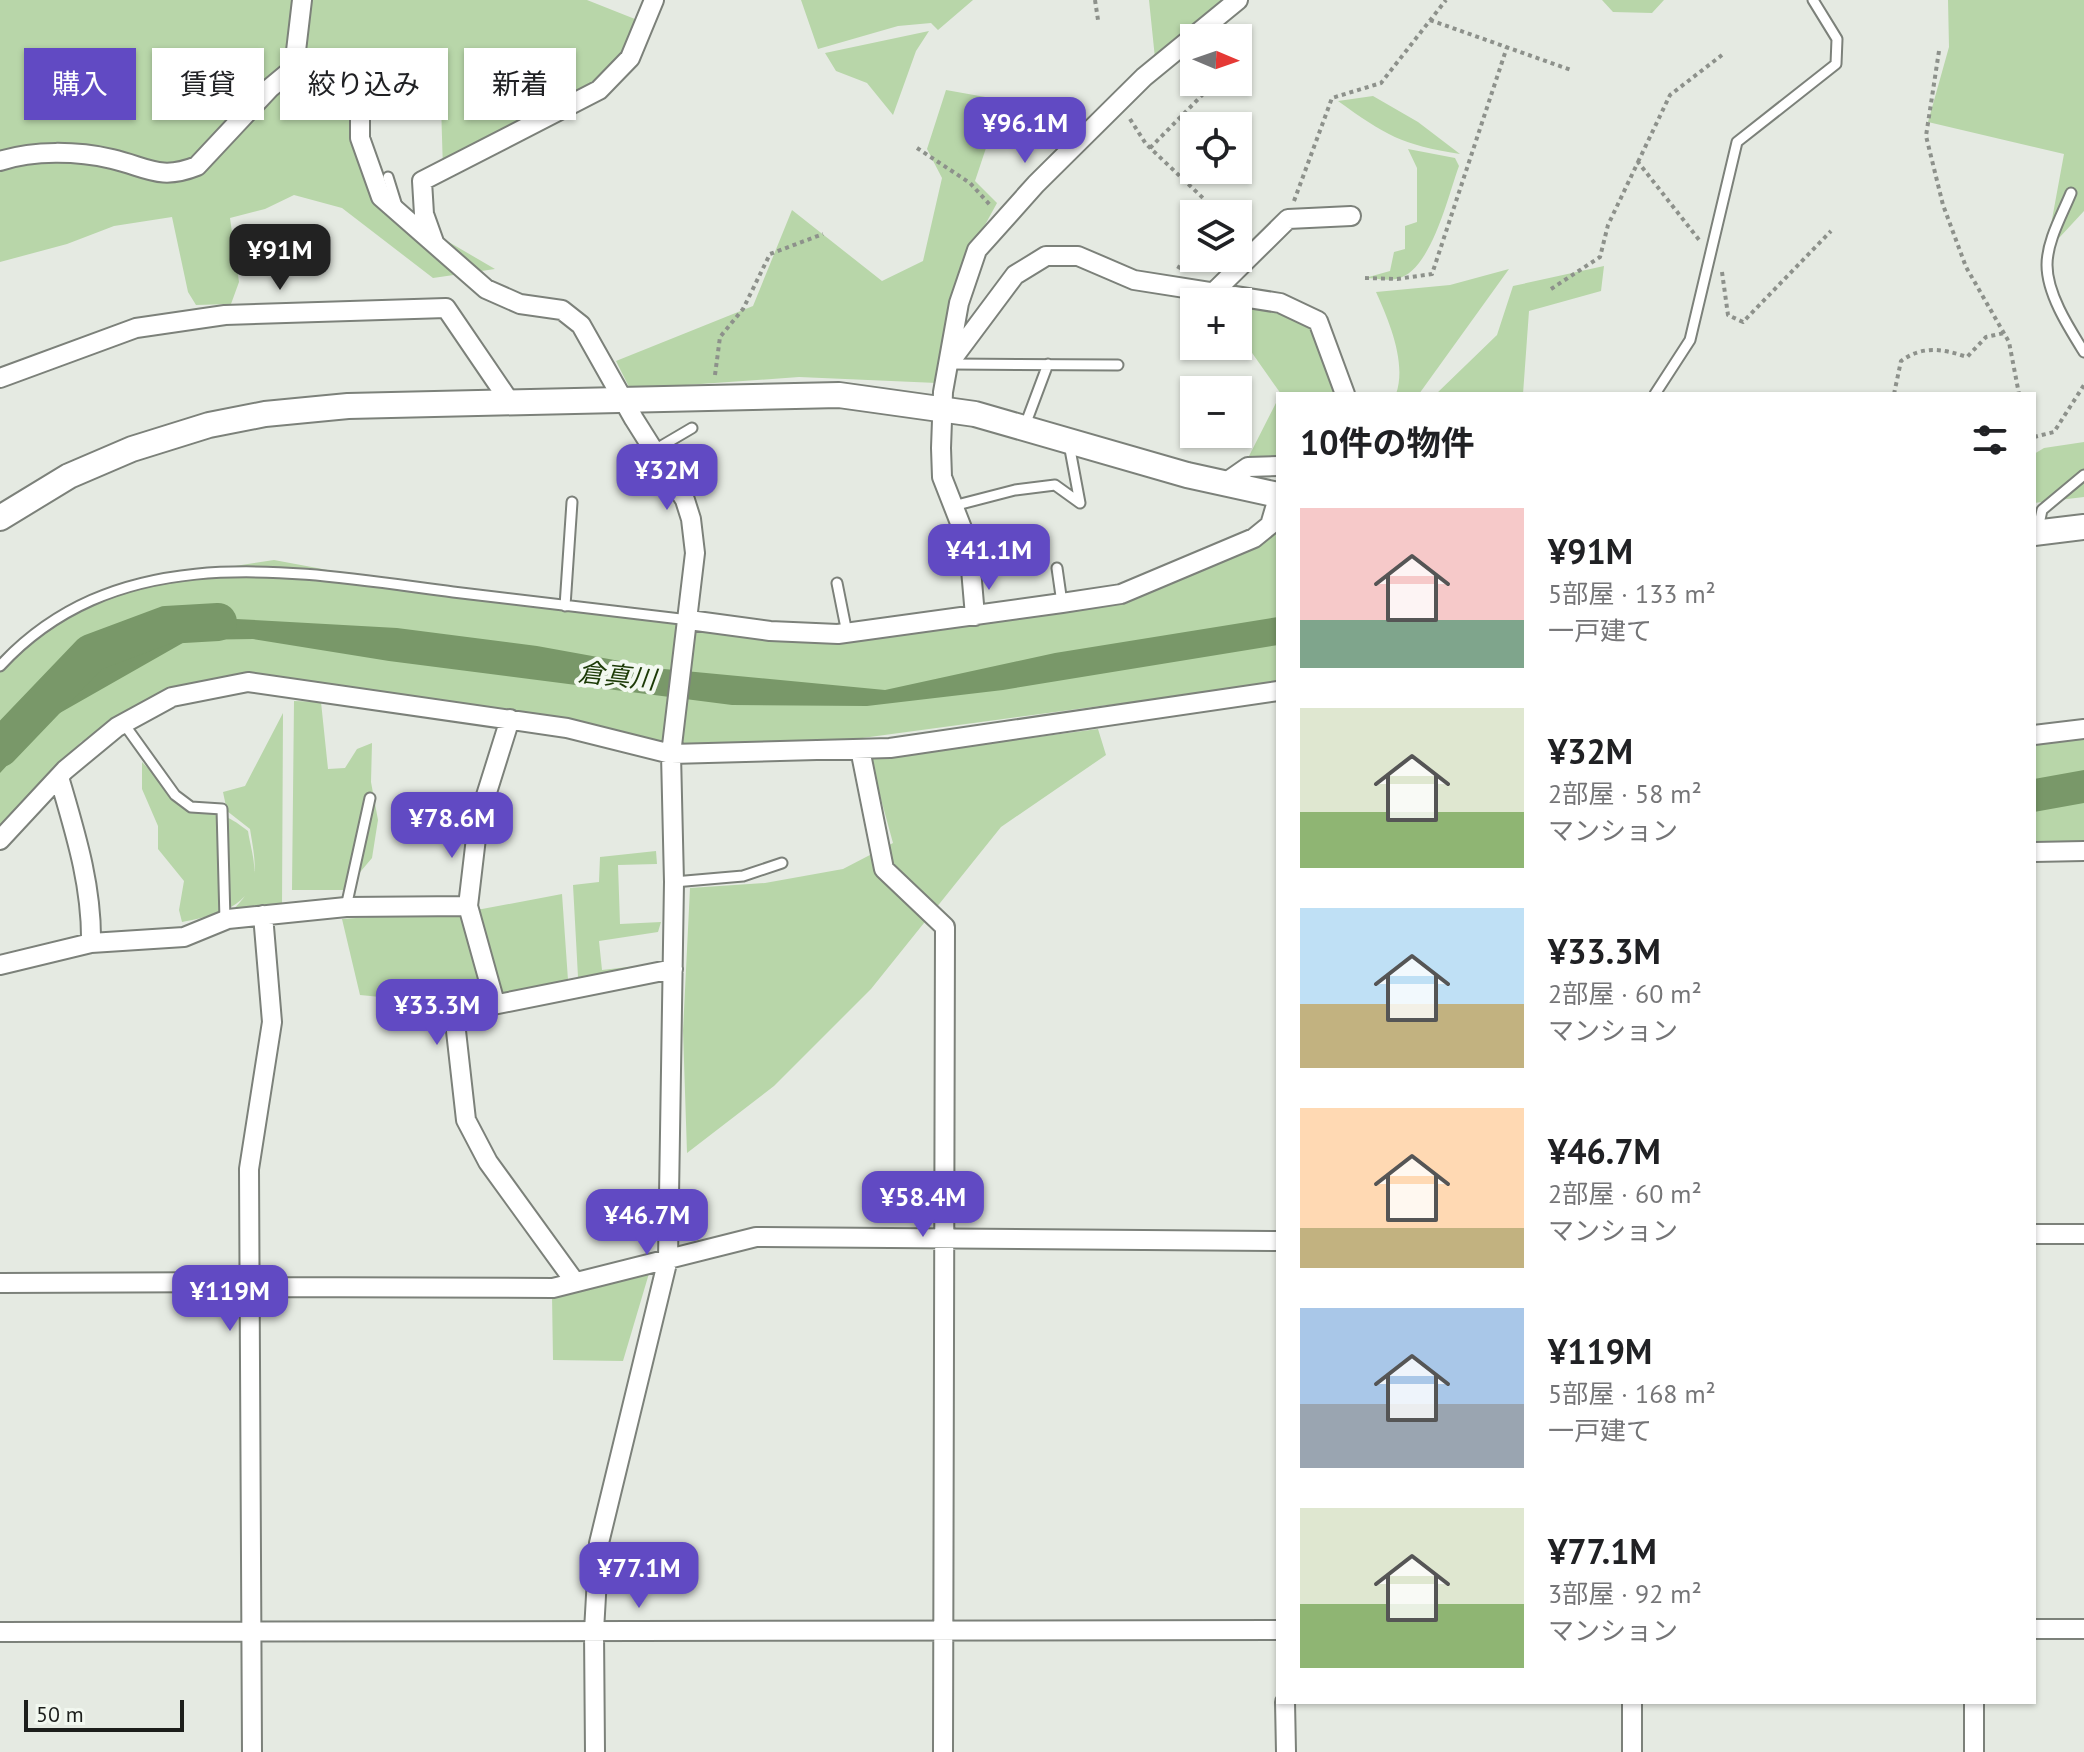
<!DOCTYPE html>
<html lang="ja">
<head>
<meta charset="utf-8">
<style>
  :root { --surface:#fff; --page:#f2f2f2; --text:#202124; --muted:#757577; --accent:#614ac3 }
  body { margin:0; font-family:"PT Sans","Noto Sans JP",sans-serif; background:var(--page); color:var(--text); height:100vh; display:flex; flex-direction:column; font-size:30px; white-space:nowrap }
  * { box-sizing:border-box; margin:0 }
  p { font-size:26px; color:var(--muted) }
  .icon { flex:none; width:44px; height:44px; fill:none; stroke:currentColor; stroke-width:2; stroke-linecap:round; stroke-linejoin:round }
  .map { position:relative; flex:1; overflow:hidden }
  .details { position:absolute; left:1276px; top:392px; width:760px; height:1312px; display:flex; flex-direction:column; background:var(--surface); border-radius:0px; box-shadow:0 2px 6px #0004 }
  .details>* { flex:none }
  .top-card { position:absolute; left:24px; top:48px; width:760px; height:72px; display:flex; gap:16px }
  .needle { width:52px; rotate:92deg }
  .fabs { position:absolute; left:1180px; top:24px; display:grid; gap:16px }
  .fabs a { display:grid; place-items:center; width:72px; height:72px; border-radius:0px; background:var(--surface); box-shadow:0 2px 6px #0004; font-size:40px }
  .scale { position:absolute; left:24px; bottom:20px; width:160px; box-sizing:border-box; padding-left:8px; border:4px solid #1c1e1b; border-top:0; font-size:22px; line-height:28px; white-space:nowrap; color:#1c1e1b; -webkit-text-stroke:6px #f2f8f0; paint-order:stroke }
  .price { position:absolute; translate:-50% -68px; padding:0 18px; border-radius:16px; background:var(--accent); color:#fff; font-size:26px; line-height:52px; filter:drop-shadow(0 2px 4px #0008) }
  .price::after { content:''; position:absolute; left:50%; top:48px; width:24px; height:18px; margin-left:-12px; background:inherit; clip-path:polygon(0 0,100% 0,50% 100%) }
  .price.on { background:#222; color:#fff }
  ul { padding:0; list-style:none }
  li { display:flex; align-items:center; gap:24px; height:200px; padding:0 24px }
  li span { display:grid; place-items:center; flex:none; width:224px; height:160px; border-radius:0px; color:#555 }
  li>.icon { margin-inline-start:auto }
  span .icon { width:96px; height:96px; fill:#fffc; stroke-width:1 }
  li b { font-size:34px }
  h2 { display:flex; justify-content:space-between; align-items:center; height:96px; padding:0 24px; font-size:34px }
  .chip { padding:0 28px; border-radius:0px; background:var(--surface); box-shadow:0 2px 6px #0004; font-size:28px; line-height:72px }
  .chip.on { background:var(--accent); color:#fff }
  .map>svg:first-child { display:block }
</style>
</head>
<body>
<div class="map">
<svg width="2084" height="1752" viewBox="0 0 2084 1752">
  <rect width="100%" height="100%" fill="#e5eae2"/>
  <path fill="#b8d6a9" d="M0,0H587L645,23L599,90L443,171L441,104L387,75L360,125V99L348,71H315L347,81L367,167L399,213L495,269L433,278L342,208L294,195L265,209L230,218L239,282L231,304L196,305L188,292L172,217L114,226L67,244L0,262Z
    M801,0H973L938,30L931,23L898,26L818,49Z
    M1149,0H1234L1156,68Z
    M1602,0H1664L1652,13L1613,12Z
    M1948,0H2084V211L2046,252L2064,154L1928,122L1949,47Z
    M929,31L916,51L893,115L867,83L836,71L825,53Z
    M946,90L1002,100L975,181L997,203L974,245L937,383L799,377L630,389L616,361L753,306L792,210L882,281L923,261L942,178L927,149Z
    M1373,96L1418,122L1460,154C1402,145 1385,135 1338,101Z
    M1408,149L1455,158L1459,166C1448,195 1431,273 1396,279C1387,281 1374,278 1365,278L1390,271L1394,252L1405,249V226L1417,222V168Z
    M1604,266L1601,291L1529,311L1523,394H1436L1497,335L1513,286Z
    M1509,269L1419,394H1396C1407,363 1389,321 1376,292L1450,285Z
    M1238,302L1318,321L1345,394H1281L1238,333Z
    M1278,399V464L1248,458Z
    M2084,442V497L2034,503V454L2044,448Z
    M1278,527V687L1100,706L750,753L248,682L172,697L81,742L0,838V668L26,637L131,582L274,560L446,592L838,634L1121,594Z
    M294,701L321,702L328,769L345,768L357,749L372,743L371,782L378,820L372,858L345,890H292Z
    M283,713L282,908L226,916C261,885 257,872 250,829L227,811L223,792L245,786Z
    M2084,724V850L2034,849V734Z
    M1098,729L1106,755L1001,827L871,989L774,1086L687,1153L683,1031L690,888L765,883L843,869L893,843L870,759Z
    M142,762C159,779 174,797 196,807C222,817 224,812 248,831C250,845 256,863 254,877C249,909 208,917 182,922L179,910L184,881L158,849V826L142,789Z
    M656,851L657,864L618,865L620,924L661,922L658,932L599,941L602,970L654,964L655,970L578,977L573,885L599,882L600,857Z
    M562,894L568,980L452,1004L360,995L342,919L482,909Z
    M650,1270L623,1361L553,1360L552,1295Z"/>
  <path fill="#799869" d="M1278,617V645L1003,690L867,706L732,705L389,661L253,639L188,640L51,718L0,773V728L87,658L166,625L236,619L397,628L537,646L664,669L885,690L1055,653Z
    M2084,770V803L2034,812V779Z"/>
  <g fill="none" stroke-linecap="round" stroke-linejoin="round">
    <path stroke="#799869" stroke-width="38" d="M0,748L91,653L166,625L218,622"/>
    <defs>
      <path id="service" d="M388,177L397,206
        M2071,193C2062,215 2047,241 2047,265C2047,294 2069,328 2084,352
        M950,364L1118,365
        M1655,394L1690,340L1737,142L1836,64L1837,39L1813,0
        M1024,428L1048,364
        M1069,444L1080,503
        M641,458L692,428
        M953,506L1015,490L1055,485L1080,503
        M2038,529L2042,510L2084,475
        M1057,568L1062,603
        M837,583L847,633
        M565,606L572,502
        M0,666C120,536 298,572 453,592C532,602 611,611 689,620
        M124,724L175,795L191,807L222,809L225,920
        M674,882L743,876L782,863
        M346,907L370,798"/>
      <path id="minor" d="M294,68L302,0
        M0,161C34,150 77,151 112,159C147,167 160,181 197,166L270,88L294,68L347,81L360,99V138L381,197L486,289L520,304L562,310L581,325L634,419L685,500L691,519L695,553L671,754L674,882L668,1259L599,1543L594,1631L595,1752
        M434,242L424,214L422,181L599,90L630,58L654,0
        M1215,291L1288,219L1351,216
        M953,358L1015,275L1046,256H1078L1134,280L1280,303L1318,321L1345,394
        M0,378L136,328L225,315L446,308L510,402
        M1225,483L1248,467L1278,466
        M975,616L969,546L942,477L941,448L943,392L959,303L977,250L1036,184L1144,77L1238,0
        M689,620L770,631L838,634L1062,603L1121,594L1254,538L1270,525L1278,498
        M2034,735L2084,729
        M860,749L884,869L945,927L943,1752
        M59,777C75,832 92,885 91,943
        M0,840L65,770L117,727L172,697L248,682L567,728L671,754L890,748L1278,691
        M2034,852L2084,851
        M0,965L91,943L184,937L228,919L346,907L468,906
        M495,1003L468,906L478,821L510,719
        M2034,1234H2084
        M575,1282L488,1162L466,1120L455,1022L463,1011L673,969
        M0,1283L251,1282
        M251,1287L553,1288L756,1237L1278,1241
        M2034,1629H2084
        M0,1632L1278,1630
        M1285,1702L1286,1752
        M1632,1702V1752
        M1974,1702V1752
        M252,1752L249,1169L272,1022L263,915"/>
      <path id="tertiary" d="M0,518L69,476L132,449L209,425L265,414L348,406L839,395L975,414L1187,475L1278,495
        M2034,533L2084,527"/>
    </defs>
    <use href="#service" stroke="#7c817a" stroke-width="13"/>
    <use href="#minor" stroke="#7c817a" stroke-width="22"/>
    <use href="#tertiary" stroke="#7c817a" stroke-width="28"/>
    <path stroke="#8d918b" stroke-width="4" stroke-dasharray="4 4" stroke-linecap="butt" d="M1095,0L1098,20
      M1430,20L1571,70
      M1238,40L1243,47L1238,59
      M1939,51L1926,136L1943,205L1966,267L2009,342L2019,394
      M1130,119L1146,144L1205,200V214
      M917,148L970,183L991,206
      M1150,148L1215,82
      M1638,162L1670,95L1722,55
      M1294,201L1332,98L1381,83L1446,0
      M1178,269L1194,240
      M1722,272L1728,315L1743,322L1831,231
      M1365,278L1397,279L1432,274L1507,47
      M1551,289L1600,257L1608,225L1638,162L1700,241
      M715,375L720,337L743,309L770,254L823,234
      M1894,394L1901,361C1923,345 1943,349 1967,357L1986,337L2004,333
      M2034,437L2054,432L2084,385"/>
    <use href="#service" stroke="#fff" stroke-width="9"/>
    <use href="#minor" stroke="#fff" stroke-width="18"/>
    <use href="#tertiary" stroke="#fff" stroke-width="24"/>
  </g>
  <g text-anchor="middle" stroke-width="8" stroke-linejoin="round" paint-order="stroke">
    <g font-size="26" font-style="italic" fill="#1c3a06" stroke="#f2f8f0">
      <text transform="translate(617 676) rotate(6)" y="9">倉真川</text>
    </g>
  </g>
</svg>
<div class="fabs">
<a><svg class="needle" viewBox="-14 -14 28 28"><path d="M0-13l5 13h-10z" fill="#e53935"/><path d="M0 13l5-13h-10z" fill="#757577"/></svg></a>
<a><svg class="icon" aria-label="locate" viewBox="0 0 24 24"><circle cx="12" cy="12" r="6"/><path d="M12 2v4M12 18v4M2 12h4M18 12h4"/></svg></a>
<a><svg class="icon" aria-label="layers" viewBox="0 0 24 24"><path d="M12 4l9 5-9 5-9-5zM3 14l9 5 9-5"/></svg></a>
<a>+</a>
<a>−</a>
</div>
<div class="scale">50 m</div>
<b class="price" style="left:1025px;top:165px">¥96.1M</b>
<b class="price on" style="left:280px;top:292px">¥91M</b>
<b class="price" style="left:667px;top:512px">¥32M</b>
<b class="price" style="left:989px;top:592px">¥41.1M</b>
<b class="price" style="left:452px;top:860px">¥78.6M</b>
<b class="price" style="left:437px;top:1047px">¥33.3M</b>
<b class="price" style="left:923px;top:1239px">¥58.4M</b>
<b class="price" style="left:647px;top:1257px">¥46.7M</b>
<b class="price" style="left:230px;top:1333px">¥119M</b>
<b class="price" style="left:639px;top:1610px">¥77.1M</b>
<div class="top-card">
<a class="chip on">購入</a>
<a class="chip">賃貸</a>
<a class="chip">絞り込み</a>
<a class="chip">新着</a>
</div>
<section class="details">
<h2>10件の物件<svg class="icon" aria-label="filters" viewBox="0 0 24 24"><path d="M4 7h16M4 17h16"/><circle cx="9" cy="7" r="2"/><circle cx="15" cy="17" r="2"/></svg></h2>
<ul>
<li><span style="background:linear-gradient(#f6c9c9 70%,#7fa58c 0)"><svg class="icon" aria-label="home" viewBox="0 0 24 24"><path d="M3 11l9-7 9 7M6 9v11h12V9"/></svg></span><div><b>¥91M</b><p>5部屋 · 133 m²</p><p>一戸建て</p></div></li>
<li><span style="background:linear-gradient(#dfe7d0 65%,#8fb573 0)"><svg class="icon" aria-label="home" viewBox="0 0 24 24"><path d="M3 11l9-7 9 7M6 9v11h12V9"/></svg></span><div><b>¥32M</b><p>2部屋 · 58 m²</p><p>マンション</p></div></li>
<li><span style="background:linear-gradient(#bfe0f5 60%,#c2b280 0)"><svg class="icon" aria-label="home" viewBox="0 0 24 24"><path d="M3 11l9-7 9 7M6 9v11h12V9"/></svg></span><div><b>¥33.3M</b><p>2部屋 · 60 m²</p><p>マンション</p></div></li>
<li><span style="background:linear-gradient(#ffd9b3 75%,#c2b280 0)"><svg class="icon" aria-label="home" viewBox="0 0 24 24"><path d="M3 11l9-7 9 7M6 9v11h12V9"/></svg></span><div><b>¥46.7M</b><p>2部屋 · 60 m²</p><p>マンション</p></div></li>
<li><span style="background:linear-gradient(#a9c7e8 60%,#9aa5b1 0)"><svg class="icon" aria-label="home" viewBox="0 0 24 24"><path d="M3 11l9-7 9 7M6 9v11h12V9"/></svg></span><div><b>¥119M</b><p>5部屋 · 168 m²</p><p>一戸建て</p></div></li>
<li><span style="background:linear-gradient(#dfe7d0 60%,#8fb573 0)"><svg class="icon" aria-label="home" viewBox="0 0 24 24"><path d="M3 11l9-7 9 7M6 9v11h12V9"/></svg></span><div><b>¥77.1M</b><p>3部屋 · 92 m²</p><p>マンション</p></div></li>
</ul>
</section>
</div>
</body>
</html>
